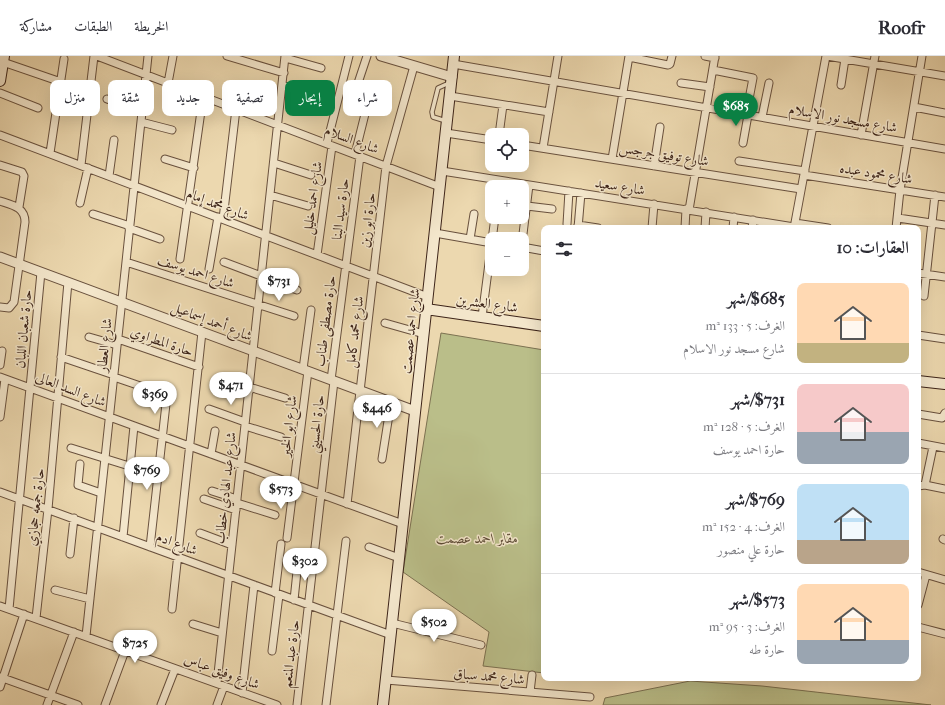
<!DOCTYPE html>
<html lang="ar">
<head>
<meta charset="utf-8">
<style>
  :root { --surface:#fff; --page:#f7f7f7; --text:#2b2b33; --muted:#7c7c81; --line:#e1e1e2; --accent:#0b8043 }
  body { margin:0; font-family:"IM FELL French Canon",Amiri,serif; background:var(--page); color:var(--text); direction:rtl; height:100vh; display:flex; flex-direction:column; font-size:15px; white-space:nowrap }
  * { box-sizing:border-box; margin:0 }
  p { font-size:13px; color:var(--muted) }
  .icon { flex:none; width:22px; height:22px; fill:none; stroke:currentColor; stroke-width:2; stroke-linecap:round; stroke-linejoin:round }
  .map { position:relative; flex:1; overflow:hidden; direction:ltr }
  .side { position:absolute; left:541px; top:169px; width:380px; height:456px; display:flex; flex-direction:column; background:var(--surface); border-radius:8px; box-shadow:0 4px 16px #0002; direction:rtl }
  .side>* { flex:none }
  .banner { position:absolute; left:12px; top:24px; width:380px; height:36px; direction:rtl; display:flex; gap:8px }
  .tools { position:absolute; left:485px; top:72px; display:grid; gap:8px }
  .tools a { display:grid; place-items:center; width:44px; height:44px; border-radius:8px; background:var(--surface); box-shadow:0 4px 16px #0002; font-size:20px }
  .price { position:absolute; translate:-50% -34px; padding:0 9px; border-radius:14px; background:#fff; color:#222; font-size:13px; line-height:26px; filter:drop-shadow(0 1px 2px #0008) }
  .price::after { content:''; position:absolute; left:50%; top:24px; width:12px; height:9px; margin-left:-6px; background:inherit; clip-path:polygon(0 0,100% 0,50% 100%) }
  .price.selected { background:var(--accent); color:#fff }
  ul { padding:0; list-style:none }
  li { display:flex; align-items:center; gap:12px; height:100px; padding:0 12px }
  li+li { border-top:1px solid var(--line) }
  li span { display:grid; place-items:center; flex:none; width:112px; height:80px; border-radius:8px; color:#555 }
  li>.icon { margin-inline-start:auto }
  span .icon { width:48px; height:48px; fill:#fffc; stroke-width:1 }
  li b { font-size:17px }
  h2 { display:flex; justify-content:space-between; align-items:center; height:48px; padding:0 12px; font-size:17px }
  .pill { padding:0 14px; border-radius:8px; background:var(--surface); box-shadow:0 4px 16px #0002; font-size:14px; line-height:36px }
  .pill.selected { background:var(--accent); color:#fff }
  header { display:flex; align-items:center; gap:24px; box-sizing:border-box; height:56px; padding:0 20px; background:var(--surface); border-bottom:1px solid var(--line) }
  header strong { font-size:19px }
  nav { display:flex; gap:22px; margin-inline-start:auto; font-size:14px }
  .map>svg:first-child { display:block }
</style>
</head>
<body>
<header>
<strong>Roofr</strong>
<nav><a>الخريطة</a><a>الطبقات</a><a>مشاركة</a></nav>
</header>
<div class="map">
<svg width="945" height="649" viewBox="0 0 945 649">
  <rect width="100%" height="100%" fill="#ecd8af"/>
  <filter id="stains"><feTurbulence type="fractalNoise" baseFrequency=".005" numOctaves="4"/><feColorMatrix values="0 0 0 0 .2 0 0 0 0 .09 0 0 0 0 .02 0 0 0 .5 -.17"/></filter>
  <radialGradient id="worn" r=".72"><stop offset=".6" stop-color="#630" stop-opacity="0"/><stop offset="1" stop-color="#630" stop-opacity=".3"/></radialGradient>
  <path fill="#babe89" stroke="#7c7151" d="M441,277L544,294V617L483,610L489,576L403,516Z
    M690,625L762,630L931,649H603L605,642Z"/>
  <g fill="none" stroke-linecap="round" stroke-linejoin="round">
    <defs>
      <path id="service" d="M446,65L433,61L432,56L438,32L449,27"/>
      <path id="minor" d="M97,0L440,131
        M227,0L284,17
        M705,0L715,2
        M827,0L945,20
        M629,1L668,9L670,8L672,0
        M285,2L321,12
        M0,5L61,26
        M453,8L945,93
        M713,14L753,22L746,59
        M168,27L173,0
        M358,27L367,0
        M681,27L710,31
        M282,29L312,40
        M841,29L845,3
        M0,37L38,52
        M450,40L549,56
        M107,43L142,55
        M914,51L945,57
        M762,61L769,27
        M141,66L172,74
        M446,77L492,84
        M0,79L428,241
        M499,79L503,49
        M861,79L875,0
        M327,87L349,0
        M743,87L748,59
        M522,89L801,133
        M543,92L558,0
        M50,97L64,3
        M355,98L367,50
        M165,103L194,112
        M612,103L629,0
        M739,105L805,115
        M274,107L311,119
        M0,109L22,116L24,120L19,151
        M81,109L94,0
        M654,110L660,71
        M442,115L794,171
        M804,119L945,141
        M109,120L114,84
        M270,139L308,150
        M0,145C12,149 25,151 25,166L14,246L9,252L0,251
        M80,147L88,112
        M527,150L552,153
        M689,154L715,0
        M93,158L130,170
        M898,162L945,169
        M223,163L236,53
        M795,167L828,172
        M567,168L569,135
        M578,169L598,172
        M129,172L160,183
        M578,172L581,137
        M652,172L654,148
        M685,172L686,153
        M705,172L706,156
        M733,172L734,161
        M752,172L753,164
        M794,172L826,0
        M896,172L900,134L922,0
        M435,177L492,187
        M470,183L474,158
        M522,186L529,129
        M522,191L544,195
        M317,199L332,90
        M180,203L203,41
        M126,206L294,260
        M224,206L261,220
        M209,213L218,161
        M918,217L945,221
        M261,222L297,234
        M924,240L935,139
        M482,261L495,161
        M385,267L424,278
        M918,279L945,283
        M89,281L117,289
        M118,283L199,311
        M61,301L114,319
        M0,309L2,295
        M303,313L311,254
        M0,321L403,468
        M114,321L149,333
        M331,324L360,100
        M216,326L249,336
        M249,331L285,342
        M209,353L245,366
        M918,358L942,362L945,357
        M0,361L5,323
        M245,370L281,381
        M918,387L945,392
        M71,392L142,414
        M211,398L215,375
        M382,403L391,346
        M80,408L78,429L101,437
        M925,429L945,433
        M918,430L925,429L933,391
        M212,435L237,443
        M0,436L391,579
        M204,443L236,454
        M237,447L275,459
        M347,448L386,110L414,10
        M200,477L232,489
        M123,481L134,370
        M287,482L308,315
        M943,483L945,484
        M150,491L167,339
        M369,491L399,502
        M70,498L74,462
        M918,516L945,524
        M55,534L90,543
        M275,537L281,488
        M294,544L298,506
        M918,549L926,519
        M0,550L277,649
        M9,553L41,216
        M172,553L202,276
        M36,562L48,453L68,226
        M392,567L481,589
        M193,568L222,577
        M918,571L945,578
        M86,580L148,0
        M272,595L279,539
        M0,621L78,649
        M386,624L590,641
        M217,627L285,0
        M0,631L24,558
        M530,636L532,619
        M242,637L254,529
        M47,649L74,576
        M105,649L125,595
        M161,649L175,613
        M217,649L224,630
        M297,649L334,325
        M326,649L346,485"/>
      <path id="tertiary" d="M381,0L452,21
        M0,201L415,355"/>
      <path id="secondary" d="M0,25L4,0
        M426,253L544,270
        M918,325L945,328
        M383,649L454,0"/>
    </defs>
    <use href="#service" stroke="#69513e" stroke-width="5.5"/>
    <use href="#minor" stroke="#69513e" stroke-width="9"/>
    <use href="#tertiary" stroke="#69513e" stroke-width="11"/>
    <use href="#secondary" stroke="#3d2419" stroke-width="12"/>
    <use href="#service" stroke="#f3e6cb" stroke-width="3.5"/>
    <use href="#minor" stroke="#f3e6cb" stroke-width="7"/>
    <use href="#tertiary" stroke="#f3e6cb" stroke-width="9"/>
    <use href="#secondary" stroke="#f3e6cb" stroke-width="10"/>
  </g>
  <g text-anchor="middle" stroke-width="3" stroke-linejoin="round" paint-order="stroke">
    <g font-size="14" fill="#3d2419" stroke="#f3e6cb">
      <text transform="translate(843 62) rotate(10)" y="5">شارع مسجد نور الاسلام</text>
      <text transform="translate(352 83) rotate(21)" y="5">شارع السلام</text>
      <text transform="translate(664 98) rotate(9)" y="5">شارع توفيق جرجس</text>
      <text transform="translate(876 117) rotate(9)" y="5">شارع محمود عبده</text>
      <text transform="translate(620 130) rotate(9)" y="5">شارع سعيد</text>
      <text transform="translate(312 142) rotate(-82)" y="5">شارع احمد خليل</text>
      <text transform="translate(218 148) rotate(21)" y="5">شارع محمد إمام</text>
      <text transform="translate(340 153) rotate(-83)" y="5">حارة سيد البنا</text>
      <text transform="translate(367 164) rotate(-83)" y="5">حارة ابو زين</text>
      <text transform="translate(196 215) rotate(18)" y="5">شارع احمد يوسف</text>
      <text transform="translate(487 247) rotate(8)" y="5">شارع العشرين</text>
      <text transform="translate(212 265) rotate(21)" y="5">شارع أحمد إسماعيل</text>
      <text transform="translate(325 265) rotate(-83)" y="5">حارة مصطفى طناب</text>
      <text transform="translate(23 273) rotate(-85)" y="5">حارة شعبان اللبان</text>
      <text transform="translate(410 275) rotate(-84)" y="5">شارع احمد عصمت</text>
      <text transform="translate(354 276) rotate(-83)" y="5">شارع محمد كامل</text>
      <text transform="translate(162 285) rotate(19)" y="5">حارة المطراوي</text>
      <text transform="translate(104 289) rotate(-84)" y="5">شارع العطار</text>
      <text transform="translate(71 333) rotate(21)" y="5">شارع السد العالى</text>
      <text transform="translate(316 368) rotate(-84)" y="5">حارة الحسيني</text>
      <text transform="translate(288 370) rotate(-83)" y="5">شارع ابو الخير</text>
      <text transform="translate(225 432) rotate(-84)" y="5">شارع عبد الهادي خطاب</text>
      <text transform="translate(35 451) rotate(-84)" y="5">حارة جمعه حجازي</text>
      <text transform="translate(177 487) rotate(21)" y="5">شارع ادم</text>
      <text transform="translate(290 598) rotate(-83)" y="5">حارة عبد المنعم</text>
      <text transform="translate(222 615) rotate(20)" y="5">شارع وفيق عباس</text>
      <text transform="translate(489 620) rotate(5)" y="5">شارع محمد سباق</text>
    </g>
    <g font-size="14" font-style="italic" fill="#5c4a35" stroke="#f3e6cb">
      <text x="477" y="487">مقابر احمد عصمت</text>
    </g>
  </g>
  <rect width="100%" height="100%" filter="url(#stains)"/>
  <rect width="100%" height="100%" fill="url(#worn)"/>
</svg>
<div class="tools">
<a><svg class="icon" aria-label="locate" viewBox="0 0 24 24"><circle cx="12" cy="12" r="6"/><path d="M12 2v4M12 18v4M2 12h4M18 12h4"/></svg></a>
<a>+</a>
<a>−</a>
</div>
<b class="price selected" style="left:736px;top:71px">$685</b>
<b class="price" style="left:279px;top:246px">$731</b>
<b class="price" style="left:231px;top:350px">$471</b>
<b class="price" style="left:155px;top:359px">$369</b>
<b class="price" style="left:377px;top:373px">$446</b>
<b class="price" style="left:147px;top:435px">$769</b>
<b class="price" style="left:281px;top:454px">$573</b>
<b class="price" style="left:305px;top:526px">$302</b>
<b class="price" style="left:434px;top:587px">$502</b>
<b class="price" style="left:135px;top:608px">$725</b>
<div class="banner">
<a class="pill">شراء</a>
<a class="pill selected">إيجار</a>
<a class="pill">تصفية</a>
<a class="pill">جديد</a>
<a class="pill">شقة</a>
<a class="pill">منزل</a>
</div>
<section class="side">
<h2>العقارات: 10<svg class="icon" aria-label="filters" viewBox="0 0 24 24"><path d="M4 7h16M4 17h16"/><circle cx="9" cy="7" r="2"/><circle cx="15" cy="17" r="2"/></svg></h2>
<ul>
<li><span style="background:linear-gradient(#ffd9b3 75%,#c2b280 0)"><svg class="icon" aria-label="home" viewBox="0 0 24 24"><path d="M3 11l9-7 9 7M6 9v11h12V9"/></svg></span><div><b>$685/شهر</b><p>الغرف: 5 · 133 m²</p><p>شارع مسجد نور الاسلام</p></div></li>
<li><span style="background:linear-gradient(#f6c9c9 60%,#9aa5b1 0)"><svg class="icon" aria-label="home" viewBox="0 0 24 24"><path d="M3 11l9-7 9 7M6 9v11h12V9"/></svg></span><div><b>$731/شهر</b><p>الغرف: 5 · 128 m²</p><p>حارة احمد يوسف</p></div></li>
<li><span style="background:linear-gradient(#bfe0f5 70%,#b9a48a 0)"><svg class="icon" aria-label="home" viewBox="0 0 24 24"><path d="M3 11l9-7 9 7M6 9v11h12V9"/></svg></span><div><b>$769/شهر</b><p>الغرف: 4 · 152 m²</p><p>حارة علي منصور</p></div></li>
<li><span style="background:linear-gradient(#ffd9b3 70%,#9aa5b1 0)"><svg class="icon" aria-label="home" viewBox="0 0 24 24"><path d="M3 11l9-7 9 7M6 9v11h12V9"/></svg></span><div><b>$573/شهر</b><p>الغرف: 3 · 95 m²</p><p>حارة طه</p></div></li>
</ul>
</section>
</div>
</body>
</html>
